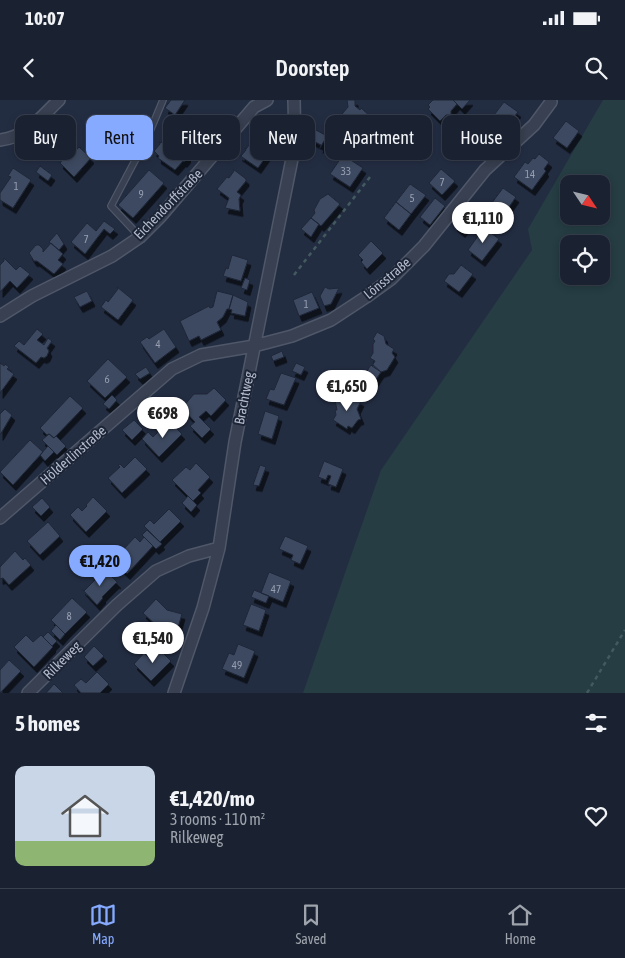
<!DOCTYPE html>
<html lang="en">
<head>
<meta charset="utf-8">
<style>
  :root { --surface:#1a2232; --page:#232a3a; --text:#f1f3f6; --muted:#9fa4ac; --line:#383f4d; --accent:#86aaff }
  body { margin:0; font-family:"Asap Condensed",sans-serif; background:var(--page); color:var(--text); height:100vh; display:flex; flex-direction:column; font-size:19px; white-space:nowrap }
  * { box-sizing:border-box; margin:0 }
  p { font-size:16px; color:var(--muted) }
  .icon { flex:none; width:28px; height:28px; fill:none; stroke:currentColor; stroke-width:2; stroke-linecap:round; stroke-linejoin:round }
  .map { position:relative; height:593px; overflow:hidden }
  .side { display:flex; flex-direction:column; background:var(--surface); flex:1 }
  .side>* { flex:none }
  .top-card { position:absolute; left:15px; top:15px; width:595px; height:45px; display:flex; gap:10px }
  .needle { width:32px; rotate:125deg }
  .tools { position:absolute; left:560px; top:75px; display:grid; gap:10px }
  .tools a { display:grid; place-items:center; width:50px; height:50px; border-radius:10px; background:var(--surface); box-shadow:0 2px 8px #0003,0 0 0 1px var(--line); font-size:25px }
  .price { position:absolute; translate:-50% -42px; padding:0 11px; border-radius:18px; background:#fff; color:#222; font-size:16px; line-height:32px; filter:drop-shadow(0 1px 2px #0008) }
  .price::after { content:''; position:absolute; left:50%; top:30px; width:15px; height:11px; margin-left:-8px; background:inherit; clip-path:polygon(0 0,100% 0,50% 100%) }
  .price.selected { background:var(--accent); color:#111 }
  ul { padding:0; list-style:none }
  li { display:flex; align-items:center; gap:15px; height:125px; padding:0 15px }
  li+li { border-top:1px solid var(--line) }
  li span { display:grid; place-items:center; flex:none; width:140px; height:100px; border-radius:10px; color:#555 }
  li>.icon { margin-inline-start:auto }
  span .icon { width:60px; height:60px; fill:#fffc; stroke-width:1 }
  li b { font-size:21px }
  h2 { display:flex; justify-content:space-between; align-items:center; height:60px; padding:0 15px; font-size:21px }
  .tag { padding:0 18px; border-radius:10px; background:var(--surface); box-shadow:0 2px 8px #0003,0 0 0 1px var(--line); font-size:18px; line-height:45px }
  .tag.selected { background:var(--accent); color:#111 }
  .status { display:flex; justify-content:space-between; align-items:center; height:35px; padding:0 25px; background:var(--surface); direction:ltr }
  .status svg { height:14px; fill:currentColor }
  header { display:flex; justify-content:space-between; align-items:center; height:65px; padding:0 15px; background:var(--surface); font-size:22px; font-weight:600 }
  .tabs { display:flex; justify-content:space-around; align-items:center; height:70px; border-top:1px solid var(--line); background:var(--surface); font-size:14px; color:var(--muted) }
  .tabs a { display:grid; justify-items:center; gap:2px }
  .tabs .selected { color:var(--accent) }
  .map>svg:first-child { display:block }
</style>
</head>
<body>
<div class="status"><b>10:07</b><svg viewBox="0 0 49 12"><path d="M0 12V9h3v3zM5 12V6h3v6zM10 12V3h3v9zM15 12V0h3v12zM26 1h20v11H26zM47 4h2v5h-2z"/></svg></div>
<header><svg class="icon" aria-label="back" viewBox="0 0 24 24"><path d="M15 5l-7 7 7 7"/></svg>Doorstep<svg class="icon" aria-label="search" viewBox="0 0 24 24"><circle cx="10" cy="10" r="6"/><path d="M15 15l6 6"/></svg></header>
<div class="map">
<svg width="625" height="593" viewBox="0 0 625 593">
  <defs>
    <filter id="shadow"><feDropShadow dx="3" dy="5.5" stdDeviation="0" flood-color="#0009"/></filter>
  </defs>
  <rect width="100%" height="100%" fill="#232d42"/>
  <path fill="#253d43" fill-rule="evenodd" d="M603,0H625V593H303L381,370L532,150L528,129ZM569,84H601V116H569ZM569,144H601V176H569Z"/>
  <path fill="#3d4860" stroke="#1e2738" filter="url(#shadow)" d="M171,0H185L175,15L165,8Z
    M347,0H355V6L360,10L361,8L370,16L349,40L332,26L348,7Z
    M433,0H453L457,4L451,11V15H446L440,21L428,9L430,7L428,5Z
    M453,0H470L462,9Z
    M504,2L518,12L513,18L516,20L513,25L510,23L505,29L491,19Z
    M180,19L186,24L188,23L203,38L191,53L190,52L187,56L188,57L184,62L183,61L175,70L158,58L159,56L153,50L154,51L160,44L159,42L161,43L165,38L164,37L166,38L172,32L171,30L173,31L175,29L173,27L174,28L180,21Z
    M116,20L129,31L113,49L98,36L105,29L107,31Z
    M494,21L505,29L501,35L490,27Z
    M566,21L579,31L567,48L553,38Z
    M316,30L327,36L320,48L321,45L311,40L310,42Z
    M253,35H257L272,48L258,68L239,55L241,56L246,50L245,48L246,49L250,44L249,43Z
    M79,47L91,58L74,77L60,63L66,55L69,58Z
    M539,54L549,62L544,69L546,71L532,90L514,77L525,62L528,64L533,58L535,59Z
    M343,55L363,68L350,87L330,74Z
    M40,66L52,75L48,81L36,72Z
    M13,68L31,80L13,108L0,100V93L11,77L8,76Z
    M233,69L246,79V81L237,92L241,95L239,99L240,111L225,108L229,98L217,89L227,77L229,78L234,71Z
    M441,69L455,81L442,95L429,83Z
    M149,70L164,83L133,118L118,105Z
    M410,84L426,95L411,114L396,102Z
    M503,88L516,97L504,114L491,104Z
    M328,94L340,104L321,126L311,118L315,113L314,110L320,99Z
    M435,98L445,106L430,125L420,117Z
    M396,102L411,114L399,130L384,118Z
    M468,108L476,115L462,132L454,125Z
    M311,118L319,124L311,137L301,129Z
    M104,121L115,129L110,134L104,129L85,154L71,142L87,123L96,131Z
    M483,127L499,139L482,161L468,150L478,136L476,135Z
    M57,133L64,144L59,150L49,142Z
    M371,141L383,153L367,169L361,162L363,160L358,155Z
    M51,143L63,154L58,160L63,164L54,174L37,161H34L29,153L36,145H39L43,149V152Z
    M232,155L248,160L241,181L223,176L226,168L228,169Z
    M4,158L16,170L20,166L30,174L17,188L10,181L0,192V165L4,161Z
    M461,165L473,174L459,192L444,181L449,174H454Z
    M245,178L250,180L247,190L241,188Z
    M117,187L133,200L118,220L101,207L106,200L108,202L118,189Z
    M325,187L329,189L339,188L331,204L324,206L320,196Z
    M87,191L92,201L80,207L74,197Z
    M217,191L233,195L229,209H227L223,217L217,222L221,230L201,240L199,236L189,241L180,221L209,206L210,208L213,207Z
    M312,192L319,208L299,216L293,200Z
    M233,195L248,202L245,216L231,213L232,210L229,209Z
    M37,229L43,234L37,240L44,245L48,238L52,241L47,248L49,251L47,256L44,258L41,257L36,263L14,246L19,241L24,245Z
    M164,229L176,247L155,263L140,242L147,237L149,239Z
    M377,232L384,236L386,244L394,249L392,253L395,257L387,270L381,272L372,266L375,261L370,258L373,253V244L375,241L373,239Z
    M282,251L284,257L273,261L271,256Z
    M108,259L127,277L105,298L87,281Z
    M0,263L4,266L5,264L9,267L7,269L14,274L0,293Z
    M296,263L305,267L301,275L292,271Z
    M373,265L381,272L375,281L365,275L370,266Z
    M146,267L150,273L140,279L135,274Z
    M281,273L296,278L284,305L266,299L270,289L274,290Z
    M214,288L226,300L211,316L206,311L199,317L211,329L202,338L190,326L195,322L182,308L194,294H207Z
    M112,295L117,300L109,309L103,304Z
    M70,296L83,308L54,338L49,334L47,335L40,328Z
    M347,297L353,301L355,298L361,301L357,309L361,319L358,320L352,328L348,326L347,329L333,320L336,315L335,310H337L335,300Z
    M5,309L12,315L0,335V314Z
    M265,311L279,316L272,339L258,334Z
    M134,320L143,329L132,340L122,330Z
    M169,321L182,334L159,357L142,339L148,332L153,337Z
    M49,334L54,338L56,336L66,346L57,355L42,340Z
    M30,340L43,352L13,385L0,372Z
    M48,346L54,352L45,361L40,355Z
    M135,357L147,369L122,393L108,378L120,367L118,365L120,364L124,368Z
    M324,361L343,369L336,387L328,384L331,376L328,375L326,380L318,377Z
    M196,363L210,377L198,390L201,393L193,401L172,380L186,367L190,370Z
    M260,365L266,367L259,386L253,385Z
    M188,396L197,405L191,412L182,403Z
    M93,397L107,411L86,432L70,415L78,407L82,411L87,406L86,405Z
    M42,398L50,407L41,416L32,407Z
    M169,409L181,421L160,442L144,426L150,420L154,424Z
    M48,422L60,436L40,455L27,441Z
    M147,430L162,444L156,449L142,435Z
    M285,436L308,446L300,464L291,460L293,455L279,449Z
    M135,437L140,442L144,437L153,446L127,474L108,456L116,448L121,452Z
    M15,451L23,460L25,458L31,465L9,485L3,478L0,479V467Z
    M103,468L118,483H116L102,497L103,498L97,505L82,489L84,491L100,475L98,473Z
    M269,472L291,481L283,502L261,493Z
    M254,490L269,496L266,503L251,497Z
    M72,498L87,512L65,534L51,520Z
    M156,499L167,510L182,514L176,534L159,528L143,513Z
    M251,504L266,510L259,531L243,525Z
    M56,525L65,534L60,540L51,531Z
    M48,532L57,541L52,546L43,537Z
    M26,535L33,542L41,535L53,547L34,567L14,547Z
    M238,544L255,551L244,578L222,569L229,553L234,555Z
    M94,546L104,556L93,566L84,557Z
    M158,548L171,561L151,581L134,564L144,553L149,558Z
    M9,560L21,571L0,593V570Z
    M97,572L109,584L100,593H81L74,585L81,579L86,583Z
    M54,584L63,593H46Z"/>
  <g fill="none" stroke-linecap="round" stroke-linejoin="round">
    <defs>
      <path id="lane" d="M140,137L111,106L148,36L163,0"/>
      <path id="street" d="M0,40C27,37 40,18 59,0
        M0,216L32,196L112,156L140,137L161,116L254,7L267,0
        M0,418L172,269L201,255L254,246L292,236L331,220L366,197L391,179L424,146L485,70L534,25L551,2
        M28,593L117,505L156,471L189,456L219,448
        M174,593L203,508L219,448L235,342L295,44L294,0"/>
    </defs>
    <use href="#lane" stroke="#4f5869" stroke-width="8"/>
    <use href="#street" stroke="#4f5869" stroke-width="14"/>
    <path stroke="#435a5f" stroke-width="2.5" stroke-dasharray="4 4" stroke-linecap="butt" d="M294,175L370,77
      M587,593L625,530"/>
    <use href="#lane" stroke="#384051" stroke-width="5.5"/>
    <use href="#street" stroke="#384051" stroke-width="11"/>
  </g>
  <g text-anchor="middle" stroke-width="4" stroke-linejoin="round" paint-order="stroke">
    <g font-size="11" fill="#969eb1">
      <text x="346" y="75">33</text>
      <text x="530" y="78">14</text>
      <text x="442" y="86">7</text>
      <text x="16" y="90">1</text>
      <text x="141" y="98">9</text>
      <text x="412" y="102">5</text>
      <text x="86" y="143">7</text>
      <text x="306" y="208">1</text>
      <text x="158" y="248">4</text>
      <text x="107" y="283">6</text>
      <text x="276" y="493">47</text>
      <text x="69" y="520">8</text>
      <text x="237" y="569">49</text>
    </g>
    <g font-size="14" fill="#b4bbcc" stroke="#1c2536">
      <text transform="translate(168 104) rotate(-46)" y="5">Eichendorffstraße</text>
      <text transform="translate(387 178) rotate(-40)" y="5">Lönsstraße</text>
      <text transform="translate(244 298) rotate(-79)" y="5">Brachtweg</text>
      <text transform="translate(73 355) rotate(-41)" y="5">Hölderlinstraße</text>
      <text transform="translate(62 560) rotate(-45)" y="5">Rilkeweg</text>
    </g>
  </g>
</svg>
<div class="tools">
<a><svg class="needle" viewBox="-14 -14 28 28"><path d="M0-13l5 13h-10z" fill="#e53935"/><path d="M0 13l5-13h-10z" fill="#9fa4ac"/></svg></a>
<a><svg class="icon" aria-label="locate" viewBox="0 0 24 24"><circle cx="12" cy="12" r="6"/><path d="M12 2v4M12 18v4M2 12h4M18 12h4"/></svg></a>
</div>
<b class="price" style="left:483px;top:144px">€1,110</b>
<b class="price" style="left:347px;top:312px">€1,650</b>
<b class="price" style="left:163px;top:339px">€698</b>
<b class="price selected" style="left:100px;top:487px">€1,420</b>
<b class="price" style="left:153px;top:564px">€1,540</b>
<div class="top-card">
<a class="tag">Buy</a>
<a class="tag selected">Rent</a>
<a class="tag">Filters</a>
<a class="tag">New</a>
<a class="tag">Apartment</a>
<a class="tag">House</a>
</div>
</div>
<section class="side">
<h2>5 homes<svg class="icon" aria-label="filters" viewBox="0 0 24 24"><path d="M4 7h16M4 17h16"/><circle cx="9" cy="7" r="2"/><circle cx="15" cy="17" r="2"/></svg></h2>
<ul>
<li><span style="background:linear-gradient(#c9d6e8 75%,#8fb573 0)"><svg class="icon" aria-label="home" viewBox="0 0 24 24"><path d="M3 11l9-7 9 7M6 9v11h12V9"/></svg></span><div><b>€1,420/mo</b><p>3 rooms · 110 m²</p><p>Rilkeweg</p></div><svg class="icon" aria-label="heart" viewBox="0 0 24 24"><path d="M12 20l-8-8c-3-5 5-10 8-4 3-6 11-1 8 4z"/></svg></li>
</ul>
</section>
<nav class="tabs">
<a class="selected"><svg class="icon" aria-label="map" viewBox="0 0 24 24"><path d="M3 6l6-2 6 2 6-2v14l-6 2-6-2-6 2zM9 4v14M15 6v14"/></svg>Map</a>
<a><svg class="icon" aria-label="saved" viewBox="0 0 24 24"><path d="M7 4h10v16l-5-4-5 4z"/></svg>Saved</a>
<a><svg class="icon" aria-label="home" viewBox="0 0 24 24"><path d="M3 11l9-7 9 7M6 9v11h12V9"/></svg>Home</a>
</nav>
</body>
</html>
